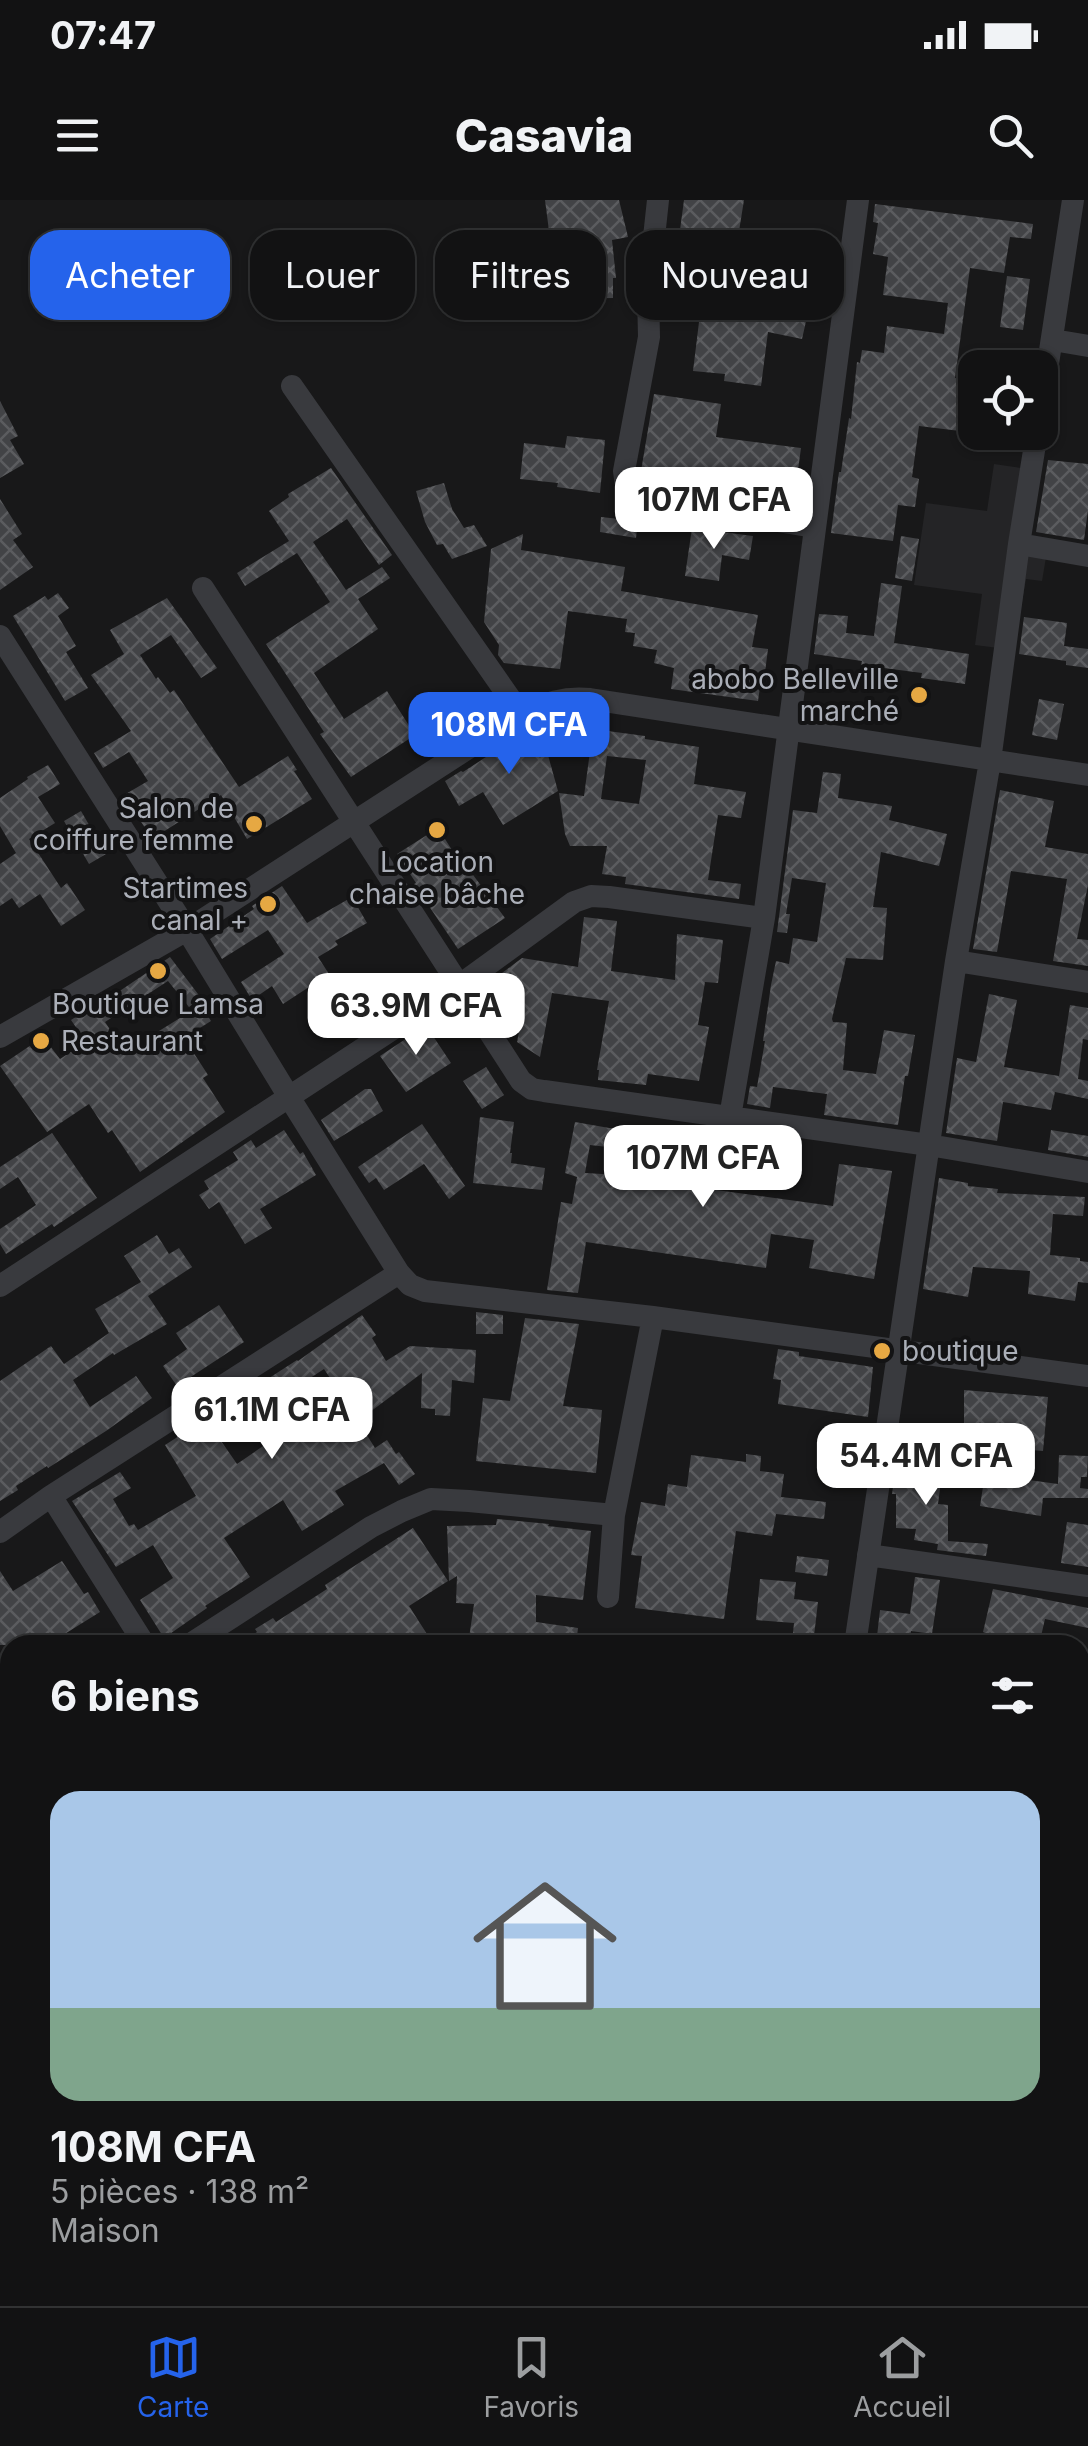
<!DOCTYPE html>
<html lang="fr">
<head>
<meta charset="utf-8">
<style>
  :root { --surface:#121213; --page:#1b1b1c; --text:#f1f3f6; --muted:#9c9ea0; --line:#313233; --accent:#2563eb }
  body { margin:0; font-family:Inter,sans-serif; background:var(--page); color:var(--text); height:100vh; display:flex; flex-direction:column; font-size:38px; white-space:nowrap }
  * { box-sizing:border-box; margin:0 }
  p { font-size:32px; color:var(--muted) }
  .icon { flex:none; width:55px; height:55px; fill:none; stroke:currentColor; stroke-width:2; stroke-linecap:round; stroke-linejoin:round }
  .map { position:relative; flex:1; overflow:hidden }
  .side { position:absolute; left:0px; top:1435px; width:1090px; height:672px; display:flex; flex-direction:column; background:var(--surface); border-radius:30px 30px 0 0; box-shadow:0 2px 8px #0004,0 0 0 2px var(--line) }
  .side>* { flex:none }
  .guide { position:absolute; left:30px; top:30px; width:1030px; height:90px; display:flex; gap:20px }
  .fabs { position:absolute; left:958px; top:150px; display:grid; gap:20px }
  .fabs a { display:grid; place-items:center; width:100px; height:100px; border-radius:20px; background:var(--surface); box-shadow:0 2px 8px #0004,0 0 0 2px var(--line); font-size:50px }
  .price { position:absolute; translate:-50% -85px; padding:0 22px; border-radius:20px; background:#fff; color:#222; font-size:32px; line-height:65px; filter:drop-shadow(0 2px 5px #0008) }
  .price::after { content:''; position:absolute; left:50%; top:60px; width:30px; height:22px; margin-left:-15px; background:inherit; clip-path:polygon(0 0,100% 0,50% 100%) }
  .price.active { background:var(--accent); color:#fff }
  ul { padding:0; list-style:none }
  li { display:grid; align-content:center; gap:20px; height:530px; padding:0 50px }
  li span { display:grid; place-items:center; height:310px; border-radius:30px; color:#555 }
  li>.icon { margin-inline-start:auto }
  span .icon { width:180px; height:180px; fill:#fffc; stroke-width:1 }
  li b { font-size:42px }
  h2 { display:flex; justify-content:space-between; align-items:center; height:120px; padding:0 50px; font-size:42px }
  .pill { padding:0 35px; border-radius:30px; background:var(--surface); box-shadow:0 2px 8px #0004,0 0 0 2px var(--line); font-size:35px; line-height:90px }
  .pill.active { background:var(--accent); color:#fff }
  .status { display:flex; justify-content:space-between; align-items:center; height:70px; padding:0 50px; background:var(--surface); direction:ltr }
  .status svg { height:28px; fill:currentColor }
  header { display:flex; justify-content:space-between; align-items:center; height:130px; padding:0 50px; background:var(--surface); font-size:45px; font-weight:800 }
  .tab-bar { display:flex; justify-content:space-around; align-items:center; height:140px; border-top:2px solid var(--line); background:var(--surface); font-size:28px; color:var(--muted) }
  .tab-bar a { display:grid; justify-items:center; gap:5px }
  .tab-bar .active { color:var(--accent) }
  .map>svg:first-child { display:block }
</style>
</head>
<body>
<div class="status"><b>07:47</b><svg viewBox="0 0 49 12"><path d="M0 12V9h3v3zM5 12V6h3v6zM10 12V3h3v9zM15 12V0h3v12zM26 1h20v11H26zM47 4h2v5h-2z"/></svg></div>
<header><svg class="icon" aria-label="menu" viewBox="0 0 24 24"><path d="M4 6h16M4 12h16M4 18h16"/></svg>Casavia<svg class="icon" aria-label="search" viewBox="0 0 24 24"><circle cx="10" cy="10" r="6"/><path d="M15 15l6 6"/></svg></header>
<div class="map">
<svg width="1088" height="2106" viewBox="0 0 1088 2106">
  <defs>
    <pattern id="building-cross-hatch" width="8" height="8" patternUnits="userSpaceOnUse" patternTransform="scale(2.5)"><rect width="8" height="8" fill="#424346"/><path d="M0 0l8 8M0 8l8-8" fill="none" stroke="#5b5c5f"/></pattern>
  </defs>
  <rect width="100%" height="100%" fill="#181819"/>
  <path fill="#242426" d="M994,264L1041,271L1028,353L1046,357L1042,381L1026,379L1014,450L975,445L982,394L914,385L926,303L987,311Z"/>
  <path fill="url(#building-cross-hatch)" fill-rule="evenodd" d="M545,0H619L628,37L612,40L616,78H613V98L558,99L557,85H580L577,50L552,54Z
    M684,0H744L732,75L766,78V80L807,88L801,116L807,117L802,139L768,132L761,186L724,181L725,174L693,171L699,122L664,117L666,63L676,60Z
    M875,4L1033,24L1031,39L1010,37L1004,73L970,68L955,178L967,180L960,231L919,226L912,277L919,279L915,307L898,305L893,341L831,333L839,272H841L849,218L851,219L857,162L860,163L862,150L884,153L887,126L944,134L948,103L883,95L888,57L873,54L878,23L873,22Z
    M1007,76L1030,79L1023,130L1000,127Z
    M654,194L721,204L716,237L801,248L794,300L640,277Z
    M0,201L18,236L10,240L24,264L0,278Z
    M567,236L605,240L600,293L557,287L558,283L520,279L524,243L565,248Z
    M1048,260L1088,264V310L1084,340L1036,332Z
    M331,268L392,355L379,365L347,319L313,342L346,390L382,367L390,378L358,399L378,429L314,473L344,519L387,491L415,535L351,577L320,534L324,532L266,444L330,402L297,353L245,386L237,373L289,341L269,311L289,297L288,294Z
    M444,283L452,309L464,328L474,325L487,346L452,359L443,344L437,345L425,322L416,291Z
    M0,299L22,334L13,340L33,367L0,390Z
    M601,317L638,321L636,338L600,332Z
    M692,328L753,336L749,360L722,355L719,381L685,376Z
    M523,334L521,350L625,367L621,391L758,415L752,447L768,449L764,480H761L758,501L671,489L674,468L654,463L657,450L633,446L635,433L625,432L627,419L568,411L560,469L504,463L498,455L499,445L484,422L491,349Z
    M901,336L919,339L912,381L895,378Z
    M881,383L902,386L894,443L969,454L965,484L921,478L922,473L861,465L862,461L814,454L819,414L848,416L846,433L874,436Z
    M58,393L69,408L58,416L76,446L66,452L88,488L65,501L13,416L45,396L48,400Z
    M167,398L217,468L201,478L171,435L140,455L156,479L158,477L170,493L174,490L239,587L288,556L297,570L294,571L312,599L247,639L221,595L152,639L124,595L148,581L129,552L103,568L94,553L131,531L91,475L124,454L110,430Z
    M1024,417L1067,423L1064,446L1088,449V468L1066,465V461L1019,454Z
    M1039,499L1064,504L1057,540L1032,535Z
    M539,523L558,591L503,625L483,592L459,606L445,581L461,571L463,572L489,555L488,553Z
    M593,529L645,536V539L699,547L694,584L746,592L741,618L718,615L708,680L741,684L739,699L625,684L626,677L602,674L607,646H570L565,634L559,593L584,596ZM607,556L646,560L639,604L601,599Z
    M48,565L60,584L38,597L55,623L29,639L61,688L67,683L85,710L61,726L40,694L19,708L12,698L0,706V664L16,653L0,626V598L28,579L27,577Z
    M823,572L841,574L838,598L892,606L889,620L947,634L939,666L881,652L873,707L887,708L883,760L846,758L832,819L833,822L847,823L843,870L876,874L884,830L915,835L908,876H905L898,925L824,915L827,894L773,887L770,908L747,904L750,886L757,887L765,841H763L771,785L776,761L789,764L793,738L817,742L826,683L792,678L786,714H790L787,733L777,732L793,610L817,613Z
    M1000,590L1054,601L1045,647L1088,654V685L1077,739L1088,740V766L1053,761L1067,679L1011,671L997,752L973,749Z
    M81,611L106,654L89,664L64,621Z
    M438,628L457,658L459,656L505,718L458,749L414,684L416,683L397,654Z
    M282,686L307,723L352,697L367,723L335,741L338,745L318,757L329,774L283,804L272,786L252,800L241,782L284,754L268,730L222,759L210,739L254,709L252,706Z
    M584,717L617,721L611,771L675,780L677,734L723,740L718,783L705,782L698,825L709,827L699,881L648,874L646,885L598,880L599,870H597L609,801L552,793L540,857L517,842L523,811L504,822L482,788L522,758L578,767Z
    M170,757L201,798L189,807L168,781L105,822L125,852L201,805L211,821L184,838L208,875L203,878L225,912L140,972L112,930L108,933L89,904L47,932L0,866L43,837L60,859L86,842L71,820L91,807L93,809Z
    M396,778L407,797L359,825L347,807Z
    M989,794L1017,800L1004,867L1059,876L1070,805L1088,808V840L1083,839L1078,879L1088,881V899L1055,892L1051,910L1003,902L997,941L946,933L957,858L976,862Z
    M431,822L438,833L433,836L451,863L406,892L380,856Z
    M486,867L504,895L482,909L463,881Z
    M365,889H371L383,911L334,941L321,920Z
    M480,917L514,922L510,953H512L511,963L545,968L542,990L473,983Z
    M575,922L678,940L679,938L693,940L687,986L833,1006L839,964L892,971L874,1079L809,1068L814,1040L771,1034L766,1068L586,1042L578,1093L547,1090L561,1002L572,1004L577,977L565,973ZM590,945L625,949L620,975L585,973Z
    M422,924L465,986L449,999L424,964L384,990L376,978L369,983L358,967Z
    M284,930L300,954L303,952L316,975L260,1009L272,1028L245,1044L219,1002L209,1009L199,995L209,989L204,981L238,960L233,952L251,940L256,948Z
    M1051,930L1088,936V957L1048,950Z
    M52,933L97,998L54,1027L52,1024L6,1054L0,1044V1029L36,1005L18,977L0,989V967Z
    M939,978L968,983V986L998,989L997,993L1085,997L1083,1016L1053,1014L1050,1055L1080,1058V1061L1088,1062V1083L1078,1082L1075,1101L1028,1094L1030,1071L973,1067L968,1097L923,1089Z
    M157,1035L169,1054L179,1048L192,1067L148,1096L167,1124L114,1155L113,1153L73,1180L90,1207L136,1176L152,1198L106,1231L48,1268L47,1266L16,1286L18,1290L0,1301V1181L51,1146L64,1164L109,1133L95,1109L141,1082L124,1056Z
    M219,1105L244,1142L177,1186L163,1166L187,1149L176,1133Z
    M476,1112L503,1115V1134H476Z
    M362,1115L376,1135L372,1138L386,1161L410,1146L476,1150L474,1183L452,1180L450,1216L435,1215V1209L421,1208L422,1173L358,1221L375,1248L387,1240L396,1254L399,1252L415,1274L399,1285L384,1263L335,1291L344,1305L302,1331L283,1300L224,1338L250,1377L205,1406L207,1408L164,1438L140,1400L173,1378L153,1345L116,1367L72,1301L120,1272L131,1288L113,1299L129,1326L134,1324L138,1330L196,1296L165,1245L297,1160L298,1161ZM324,1169L340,1193L237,1264L219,1238Z
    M525,1118L579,1124L563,1206L602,1210L596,1273L476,1261L483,1198L510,1201Z
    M778,1149L799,1152V1156L873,1167L868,1217L778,1204L781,1180L773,1179Z
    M964,1190L1048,1197L1043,1251L1006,1248L1007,1238L964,1235Z
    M746,1254L761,1256L760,1271L784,1274L781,1297L826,1302L824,1319L776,1314L772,1336L736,1331L724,1419L635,1408L642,1356L631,1355L641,1302L665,1306L668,1284L687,1287L691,1255L746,1262Z
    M1059,1255L1088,1256L1087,1277H1081L1080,1288L1088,1289V1298H1043L1041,1316L980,1306L985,1274L1058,1284Z
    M897,1261L943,1266L938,1304L948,1305V1341L988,1344L986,1356L937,1350L938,1344L914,1340L916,1329L896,1328V1294H892Z
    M497,1319L549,1324L548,1326L591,1331L583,1400L536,1395V1422L578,1428L576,1445H468L474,1404L456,1403L457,1376L449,1381L447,1326L496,1325Z
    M1067,1322L1088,1325V1367L1061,1363Z
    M413,1328L448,1381L409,1406L434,1445H370L364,1436L350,1445H237L257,1432L255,1429L273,1418L276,1422L327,1389L325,1385Z
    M797,1356L829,1360L827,1376L795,1372Z
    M62,1361L84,1394L88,1392L100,1412L47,1445H0V1371L13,1391Z
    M915,1377L940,1380L932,1434L911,1431L909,1445H876L880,1410L910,1414Z
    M760,1379L796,1382L794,1399L818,1402L814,1436L793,1433L794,1423L756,1420Z
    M993,1389L1088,1408V1428L1045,1419L1039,1445H983L985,1433L983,1432Z"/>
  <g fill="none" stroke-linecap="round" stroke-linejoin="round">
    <path stroke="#393a3e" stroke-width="22" d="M658,0L648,93L649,137L624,271L626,286L635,297L814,327
      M1053,140L1088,146
      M292,186L521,514
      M1040,216L1073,0
      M1019,344L1088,356
      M203,388L521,881L532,889L544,891L929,945L1088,972
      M0,436L187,730L289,897L399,1073L410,1085L425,1091L653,1117L1088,1176
      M956,761L1088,782
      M0,837L187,730L521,514C545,504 563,496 590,499L1088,575
      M730,917L764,718L858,0
      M0,1086L460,785L574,702L591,696L609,697L764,718
      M51,1296L145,1445
      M0,1332L51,1296L399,1073
      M868,1355L1088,1386
      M608,1397L614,1315L653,1117
      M189,1445L371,1327L402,1311L431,1299L469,1301L614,1315
      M855,1445L956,761L990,561L1019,344L1037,232
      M1080,1587L1088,1588
      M0,1612L10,1627
      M0,1774L10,1766
      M1080,1796L1088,1797
      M1080,2005L1088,2006
      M0,2012L10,2029
      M76,2098L82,2106
      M315,2098L320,2106
      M752,2106L754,2098
      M951,2106L952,2098"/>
  </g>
  <g fill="#e6a843" stroke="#131314" stroke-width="4">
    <circle cx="919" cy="495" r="10"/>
    <circle cx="254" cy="624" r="10"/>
    <circle cx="437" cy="630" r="10"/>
    <circle cx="268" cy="704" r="10"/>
    <circle cx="158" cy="771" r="10"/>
    <circle cx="41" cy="841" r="10"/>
    <circle cx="882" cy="1151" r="10"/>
  </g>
  <g text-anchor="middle" stroke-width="8" stroke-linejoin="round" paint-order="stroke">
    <g font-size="28" fill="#abafb8" stroke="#131314" text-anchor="end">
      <text x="899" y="489">abobo Belleville<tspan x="899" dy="32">marché</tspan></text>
      <text x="234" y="618">Salon de<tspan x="234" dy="32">coiffure femme</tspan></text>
      <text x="437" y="672" text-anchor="middle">Location<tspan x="437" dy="32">chaise bâche</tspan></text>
      <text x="248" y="698">Startimes<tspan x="248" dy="32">canal +</tspan></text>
      <text x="158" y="814" text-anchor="middle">Boutique Lamsa</text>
      <text x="61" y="851" text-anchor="start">Restaurant</text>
      <text x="902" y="1161" text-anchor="start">boutique</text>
    </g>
  </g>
</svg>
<div class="fabs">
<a><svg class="icon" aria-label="locate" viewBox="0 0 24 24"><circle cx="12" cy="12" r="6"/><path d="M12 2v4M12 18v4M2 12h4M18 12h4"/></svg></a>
</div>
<b class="price" style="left:714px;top:352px">107M CFA</b>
<b class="price active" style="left:509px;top:577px">108M CFA</b>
<b class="price" style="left:416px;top:858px">63.9M CFA</b>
<b class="price" style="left:703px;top:1010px">107M CFA</b>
<b class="price" style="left:272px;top:1262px">61.1M CFA</b>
<b class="price" style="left:926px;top:1308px">54.4M CFA</b>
<div class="guide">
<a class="pill active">Acheter</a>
<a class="pill">Louer</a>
<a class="pill">Filtres</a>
<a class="pill">Nouveau</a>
</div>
<section class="side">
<h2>6 biens<svg class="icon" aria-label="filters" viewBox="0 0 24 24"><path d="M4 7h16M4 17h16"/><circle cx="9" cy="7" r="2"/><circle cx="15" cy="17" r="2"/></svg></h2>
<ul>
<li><span style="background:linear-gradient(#a9c7e8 70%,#7fa58c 0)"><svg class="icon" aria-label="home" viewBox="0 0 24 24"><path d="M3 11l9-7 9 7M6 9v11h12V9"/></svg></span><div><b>108M CFA</b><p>5 pièces · 138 m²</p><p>Maison</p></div></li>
</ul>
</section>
</div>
<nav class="tab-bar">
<a class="active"><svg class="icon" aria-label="map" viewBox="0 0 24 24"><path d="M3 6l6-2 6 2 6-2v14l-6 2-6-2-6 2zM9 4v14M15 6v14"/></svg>Carte</a>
<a><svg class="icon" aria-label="saved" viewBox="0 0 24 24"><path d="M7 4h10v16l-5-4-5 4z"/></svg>Favoris</a>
<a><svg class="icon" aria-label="home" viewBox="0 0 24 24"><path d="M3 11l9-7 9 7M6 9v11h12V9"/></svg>Accueil</a>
</nav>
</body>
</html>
